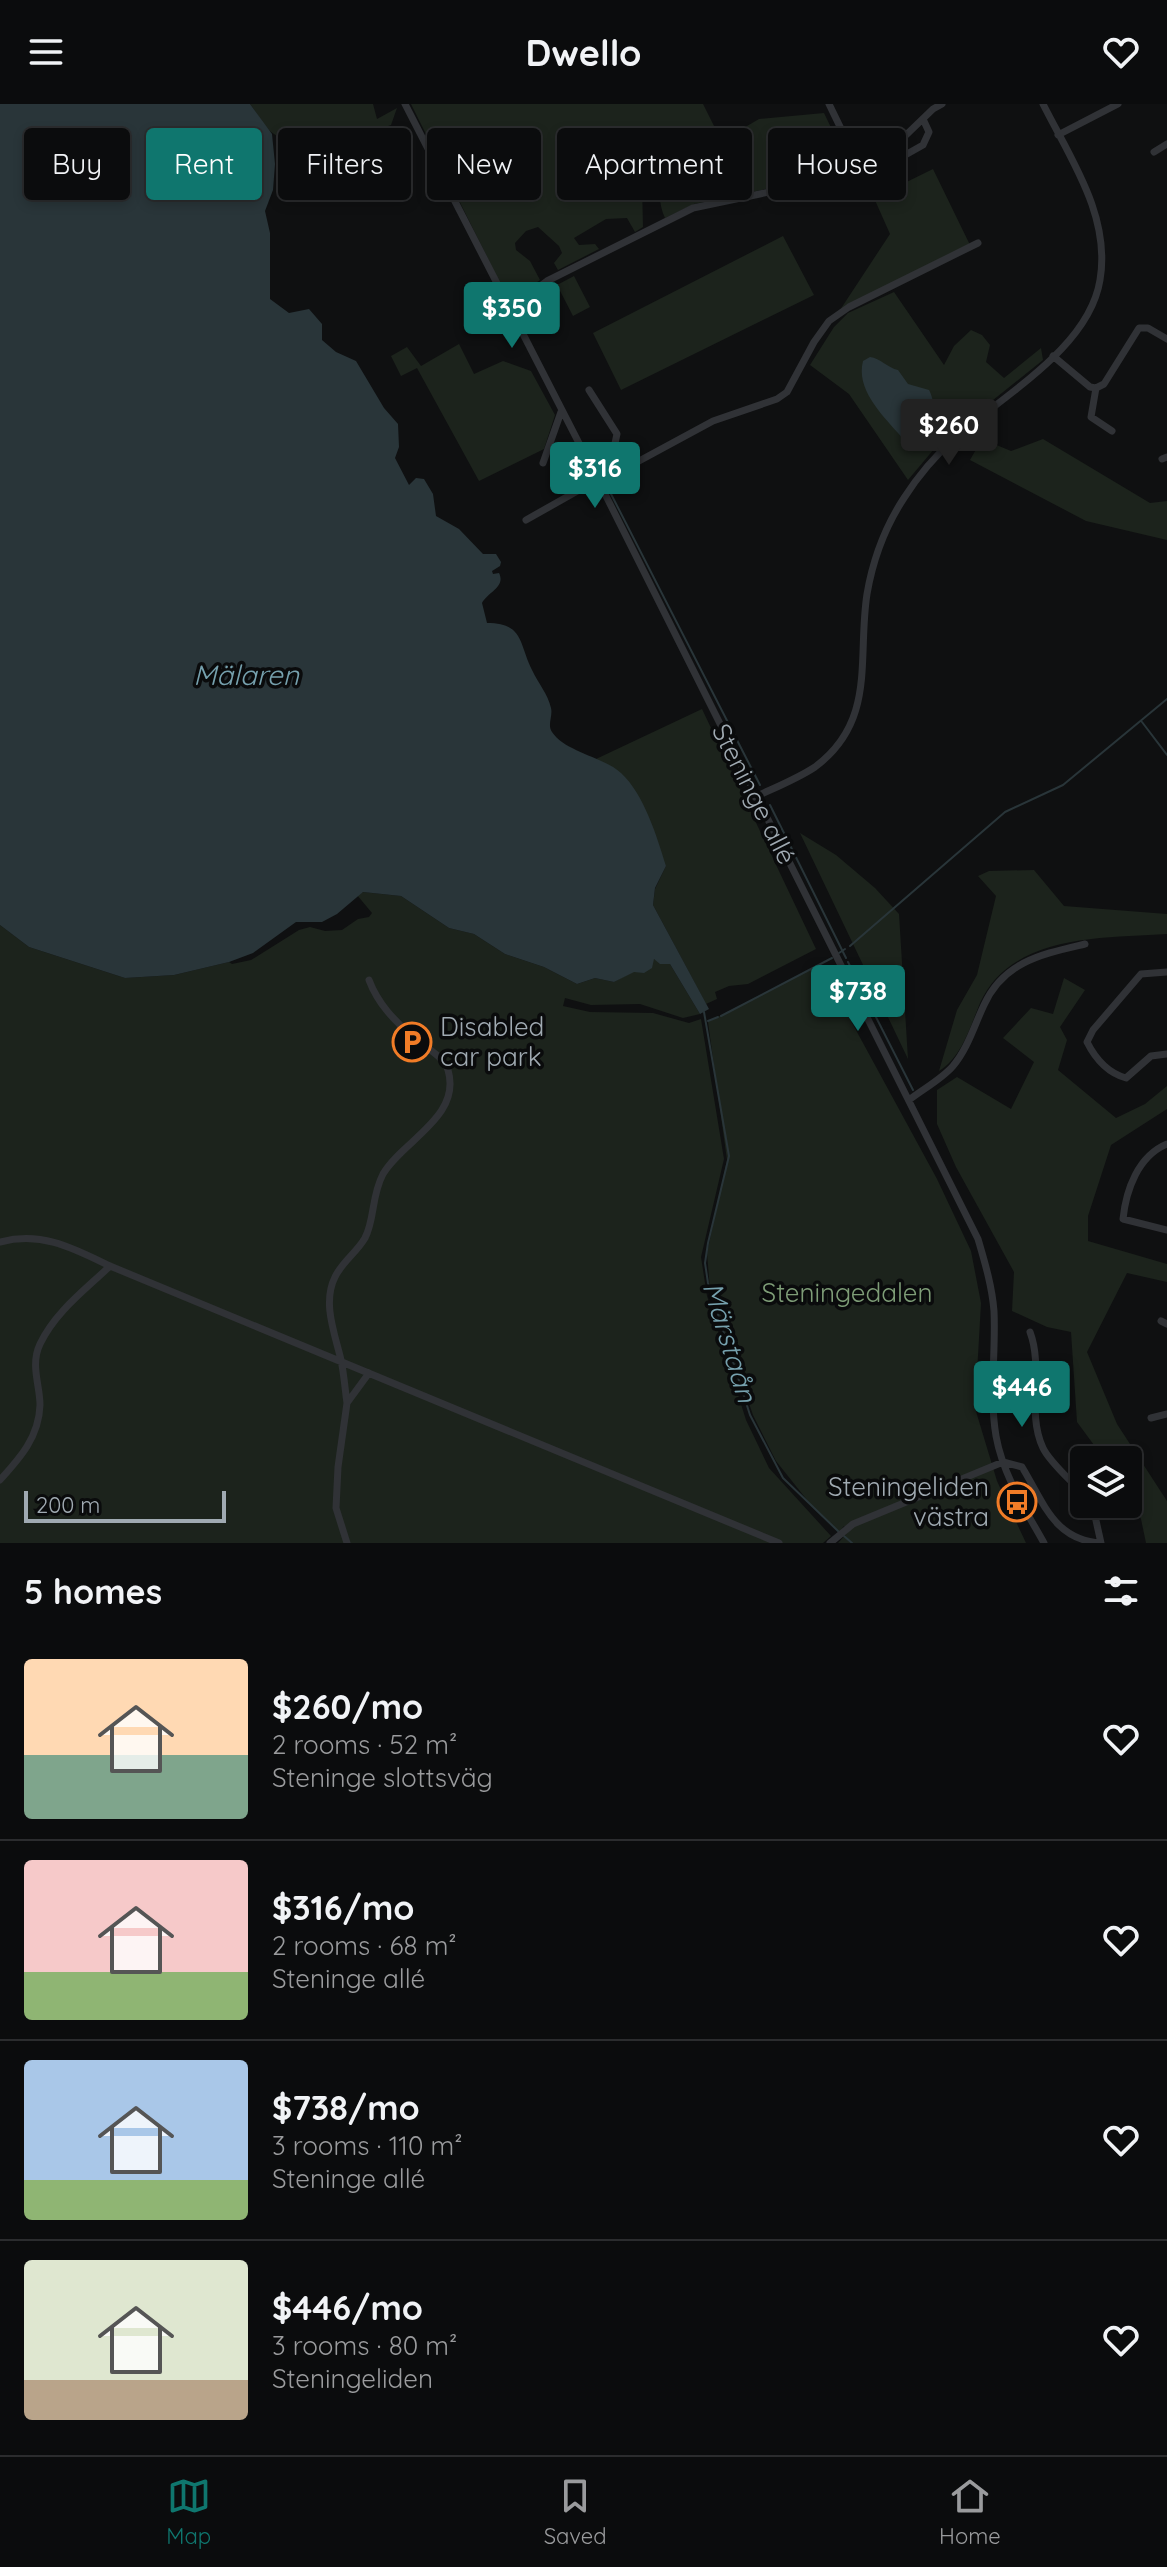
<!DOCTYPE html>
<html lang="en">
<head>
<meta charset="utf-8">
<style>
  :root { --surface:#0b0c0d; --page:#141516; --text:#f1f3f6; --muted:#9a9b9d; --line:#2b2c2e; --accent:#0f766e }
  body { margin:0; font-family:Quicksand,sans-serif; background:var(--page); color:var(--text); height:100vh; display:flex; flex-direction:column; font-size:30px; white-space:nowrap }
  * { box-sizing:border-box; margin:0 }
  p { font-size:26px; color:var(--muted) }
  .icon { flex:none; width:44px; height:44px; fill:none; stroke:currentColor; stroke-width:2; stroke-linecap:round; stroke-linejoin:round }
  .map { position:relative; height:1439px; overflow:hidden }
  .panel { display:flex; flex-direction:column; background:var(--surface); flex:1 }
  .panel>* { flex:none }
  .hud { position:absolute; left:24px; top:24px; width:1120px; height:72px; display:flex; gap:16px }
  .buttons { position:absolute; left:1070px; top:1342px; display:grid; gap:16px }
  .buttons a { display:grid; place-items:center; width:72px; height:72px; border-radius:8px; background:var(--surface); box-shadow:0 4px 12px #0003,0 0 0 2px var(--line); font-size:40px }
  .scale { position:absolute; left:24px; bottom:20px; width:202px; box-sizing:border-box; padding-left:8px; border:4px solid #a0aab2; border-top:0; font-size:22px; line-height:28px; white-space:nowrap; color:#a0aab2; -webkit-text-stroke:6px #0a0b0c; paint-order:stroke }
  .price { position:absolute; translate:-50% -68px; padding:0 18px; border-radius:8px; background:var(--accent); color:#fff; font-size:26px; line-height:52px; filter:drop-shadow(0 2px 4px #0008) }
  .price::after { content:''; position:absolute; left:50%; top:48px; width:24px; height:18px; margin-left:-12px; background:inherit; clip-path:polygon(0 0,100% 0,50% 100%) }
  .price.active { background:#222; color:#fff }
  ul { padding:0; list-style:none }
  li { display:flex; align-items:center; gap:24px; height:200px; padding:0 24px }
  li+li { border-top:2px solid var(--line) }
  li span { display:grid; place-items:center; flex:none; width:224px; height:160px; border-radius:8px; color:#555 }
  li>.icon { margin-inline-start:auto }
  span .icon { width:96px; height:96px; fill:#fffc; stroke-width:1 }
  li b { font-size:34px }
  h2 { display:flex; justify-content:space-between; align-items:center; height:96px; padding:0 24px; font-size:34px }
  .chip { padding:0 28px; border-radius:8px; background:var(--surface); box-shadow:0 4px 12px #0003,0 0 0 2px var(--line); font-size:28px; line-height:72px }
  .chip.active { background:var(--accent); color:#fff }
  header { display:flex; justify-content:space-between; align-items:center; height:104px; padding:0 24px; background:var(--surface); font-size:36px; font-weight:700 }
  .dock { display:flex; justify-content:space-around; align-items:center; height:112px; border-top:2px solid var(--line); background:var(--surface); font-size:22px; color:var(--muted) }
  .dock a { display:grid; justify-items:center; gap:4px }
  .dock .active { color:var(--accent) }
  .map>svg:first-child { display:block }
</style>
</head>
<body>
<header><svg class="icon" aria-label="menu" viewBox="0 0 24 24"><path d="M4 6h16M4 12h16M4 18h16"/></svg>Dwello<svg class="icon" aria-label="heart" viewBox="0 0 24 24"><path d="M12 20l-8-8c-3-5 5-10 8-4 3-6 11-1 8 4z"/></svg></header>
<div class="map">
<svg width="1167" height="1439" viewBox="0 0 1167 1439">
  <rect width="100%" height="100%" fill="#0f1011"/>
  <path fill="#1c231c" d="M250,0H373L377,15L397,4L391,21C354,34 311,55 274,30C264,24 257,9 250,0Z
    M411,0H703L717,28L730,32L759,15L824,9L852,67L694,100L665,114C658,99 661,86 655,75H648L642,80L643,123L635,128L627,114L606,115L574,134L579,141L595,140L599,145L558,166L554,159L562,149L559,142L538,123L526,127L515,139L516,146L530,157L540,176L509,197Z
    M933,65L970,141L840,206L890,130L874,94Z
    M783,132L814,191L621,286L593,229Z
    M574,172L590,203L573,212L557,181Z
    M894,188L944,261L954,242L971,226L982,231L990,241L986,258L1004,274L1041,244L1043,256L972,313L950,326L908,376L849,290L810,261L834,223L848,209Z
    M459,240L474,270L503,257L531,267L555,311L544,345L479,377L417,264L401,272L391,252L407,243L421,262Z
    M982,335L1011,347L1043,335L1150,399L1167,397V436L1086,417L970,356Z
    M702,605L816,845L748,880L729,882L715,888L717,895L706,900L653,801L655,785L666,762L596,655Z
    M800,729L836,751L875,784L899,810L908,955Z
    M1034,766L1064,802L1167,810V830C1103,834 1011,830 980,899C970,923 962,953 939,967L957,906L977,871L996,792L978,772L989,767Z
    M363,788L401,792L449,824L474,830L505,850L544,863L577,880L595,874L614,878L654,855L670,860L700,910L683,914L640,900L591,901L565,894L563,902L590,908L653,909L689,919L701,915L724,1055L701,1153L707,1192L746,1316L769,1364L831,1432L823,1439H0V821L29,843L125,874L174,871L229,858L232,860L251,856L299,826L310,823L325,827L342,826L358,815L369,813L372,809L357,791Z
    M820,860L937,1075L971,1147L981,1199L975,1304L997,1377L1026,1439H838L849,1427L844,1422L839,1428L811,1401L776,1357L753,1311L710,1186L707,1149L727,1056L708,918Z
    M1064,874L1085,886L1060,923L1067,936L1058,966L1116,1014L1145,1000L1167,982V1005L1111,1041L1088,1112V1137L1167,1160V1178L1127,1169L1087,1248L1117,1320L1167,1397V1439H1146L1141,1415L1128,1389V1356H1105L1077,1318L1071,1228L1047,1223L1012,1207L1014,1168L956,1063L937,1020V986L957,973L1011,1005L1034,958L1003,934L1031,904L1053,910Z"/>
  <path fill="#293539" d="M0,0H250L272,30L275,60L273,86L265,107L270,129V195L289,209L309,205L322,220V236L336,248L356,257L384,304L398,320L399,343L395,354L409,381L416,374L424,375L433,390L436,412L459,425L483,450H496L501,458L500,462L492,467L493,470L499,469C506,483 488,488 482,499L487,519C524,519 519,540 532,566C538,579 548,590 551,604C553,612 547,621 552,628C565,648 604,653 621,669C644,690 657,733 666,762L655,784L653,801L709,905L700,910L670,860H660L654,855L652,864L644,869L634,868L614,878L595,874L577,880L544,863L505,850L474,830L449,824L401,792L363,788L337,810L322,818H296L253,849L229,858L174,871L125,874L29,843L0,821Z
    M870,253C880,254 888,264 898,266L908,280L929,286C939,304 936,352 905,337C887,315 855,288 863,257Z"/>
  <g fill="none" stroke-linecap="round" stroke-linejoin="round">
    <path stroke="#293539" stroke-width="2" d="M610,388L760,681
      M1142,618L1167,651
      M770,701L846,854
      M850,842L1005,708L1063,681L1167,595
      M839,849L845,845
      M848,858L913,986
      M704,908L729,1052L708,1139L705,1159L708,1179L750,1311L783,1374L839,1428
      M721,912L832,854
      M708,917L718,913
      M844,1432L852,1439"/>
    <path stroke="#303236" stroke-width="7" d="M405,0L601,382
      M829,0L862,68
      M1058,31L1118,0
      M1154,48L1167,40
      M878,58L891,59L923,41L929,28L923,15
      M978,139L849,203L829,217L814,238L787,288L777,295L713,317L615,370L601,382L978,1135C985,1159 992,1182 994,1207C996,1249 989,1290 996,1332C1003,1371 1025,1405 1044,1439
      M509,205L547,177L693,104L860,69L878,58L933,5L942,0
      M1053,252L1090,283L1096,284L1104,280L1139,224H1148L1167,235
      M1096,284L1091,313L1112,327
      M1162,355L1167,353
      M543,359L561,308
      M526,416L588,381L593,369L604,362L612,353L617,330L589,286
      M755,693C774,684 797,675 815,663C877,617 857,554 867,490C873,455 885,423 904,394C918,372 936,351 955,334C1003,291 1089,244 1100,176C1111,112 1070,54 1043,0
      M1167,868L1141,870L1093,926L1087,938C1095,954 1108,969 1126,974L1151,952L1167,950
      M909,996C923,985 942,975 953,962C968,944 974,922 984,901C1004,857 1043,850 1085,840
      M1167,1040C1138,1052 1126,1086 1123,1115L1167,1126
      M0,1138C42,1127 73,1144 110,1162L779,1439
      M1161,1217L1167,1220
      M1030,1228C1044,1265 1026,1308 1043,1344C1050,1359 1073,1378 1084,1391
      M347,1299C345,1285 344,1270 341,1256C335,1230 322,1199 335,1173C342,1158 357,1148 365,1134C375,1115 371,1093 383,1070C402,1037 462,1013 448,966C443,951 424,943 413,933C394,916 378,900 369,876
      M1151,1314L1167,1310
      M0,1376C20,1354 39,1333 40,1301C40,1281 30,1261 40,1240C55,1208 85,1186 110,1162
      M347,1439L336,1404L338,1363L347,1299L369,1269
      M830,1439L853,1420L1003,1358L1022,1363C1044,1399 1054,1436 1101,1439L1095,1412L1089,1400"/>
  </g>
  <defs>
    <symbol id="parking-ring" viewBox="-11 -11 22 22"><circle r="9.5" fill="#0a0b0c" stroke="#f17c27" stroke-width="1.5"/><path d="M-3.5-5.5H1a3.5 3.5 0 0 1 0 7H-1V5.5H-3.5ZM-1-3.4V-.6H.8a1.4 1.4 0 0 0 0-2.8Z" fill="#f17c27"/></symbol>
    <symbol id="bus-ring" viewBox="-11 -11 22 22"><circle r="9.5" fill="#0a0b0c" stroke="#f17c27" stroke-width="1.5"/><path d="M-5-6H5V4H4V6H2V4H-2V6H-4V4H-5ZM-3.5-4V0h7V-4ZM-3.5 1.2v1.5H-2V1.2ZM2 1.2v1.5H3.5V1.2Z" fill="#f17c27"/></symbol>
  </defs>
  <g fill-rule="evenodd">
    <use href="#parking-ring" x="390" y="916" width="44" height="44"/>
    <use href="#bus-ring" x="995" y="1376" width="44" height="44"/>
  </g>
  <g text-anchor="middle" stroke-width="7" stroke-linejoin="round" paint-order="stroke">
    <g font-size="26" fill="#a0aab2" stroke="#0a0b0c">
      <text transform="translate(754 690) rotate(63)" y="9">Steninge allé</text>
    </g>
    <g font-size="26" fill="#a0aab2" stroke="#0a0b0c" text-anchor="start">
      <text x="440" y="932">Disabled<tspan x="440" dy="30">car park</tspan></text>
      <text x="989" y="1392" text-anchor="end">Steningeliden<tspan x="989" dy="30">västra</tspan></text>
    </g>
    <g font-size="26" fill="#7e9d77" stroke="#0a0b0c">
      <text x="847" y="1198">Steningedalen</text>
    </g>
    <g font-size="28" font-style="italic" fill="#76a1ae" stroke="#0a0b0c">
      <text x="246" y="581">Mälaren</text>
      <text transform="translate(730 1238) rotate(73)" y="10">Märstaån</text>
    </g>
  </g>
</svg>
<div class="buttons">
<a><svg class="icon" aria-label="layers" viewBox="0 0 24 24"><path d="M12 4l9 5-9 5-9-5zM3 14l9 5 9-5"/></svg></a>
</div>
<div class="scale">200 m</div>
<b class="price" style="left:512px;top:246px">$350</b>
<b class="price active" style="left:949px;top:363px">$260</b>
<b class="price" style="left:595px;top:406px">$316</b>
<b class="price" style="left:858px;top:929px">$738</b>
<b class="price" style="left:1022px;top:1325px">$446</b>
<div class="hud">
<a class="chip">Buy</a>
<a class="chip active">Rent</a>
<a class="chip">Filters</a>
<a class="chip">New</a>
<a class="chip">Apartment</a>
<a class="chip">House</a>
</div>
</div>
<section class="panel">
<h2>5 homes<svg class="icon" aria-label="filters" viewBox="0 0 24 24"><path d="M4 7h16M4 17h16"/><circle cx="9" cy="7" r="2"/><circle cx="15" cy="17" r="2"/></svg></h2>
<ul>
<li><span style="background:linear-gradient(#ffd9b3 60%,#7fa58c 0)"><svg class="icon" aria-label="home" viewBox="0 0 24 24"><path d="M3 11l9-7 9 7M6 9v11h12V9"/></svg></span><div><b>$260/mo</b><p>2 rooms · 52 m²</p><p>Steninge slottsväg</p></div><svg class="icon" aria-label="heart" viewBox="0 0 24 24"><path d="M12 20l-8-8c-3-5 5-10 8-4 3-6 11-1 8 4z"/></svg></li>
<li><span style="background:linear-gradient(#f6c9c9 70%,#8fb573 0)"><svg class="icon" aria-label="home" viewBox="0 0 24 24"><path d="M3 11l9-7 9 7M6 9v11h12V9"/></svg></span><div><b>$316/mo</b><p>2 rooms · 68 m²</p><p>Steninge allé</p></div><svg class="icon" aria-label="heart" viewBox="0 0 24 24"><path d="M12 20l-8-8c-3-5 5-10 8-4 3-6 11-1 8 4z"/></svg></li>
<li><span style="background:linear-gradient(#a9c7e8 75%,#8fb573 0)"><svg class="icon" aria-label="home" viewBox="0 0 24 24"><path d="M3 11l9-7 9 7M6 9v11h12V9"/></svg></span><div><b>$738/mo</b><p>3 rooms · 110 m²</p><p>Steninge allé</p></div><svg class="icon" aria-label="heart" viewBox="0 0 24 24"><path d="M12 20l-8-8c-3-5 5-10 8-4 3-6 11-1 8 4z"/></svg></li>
<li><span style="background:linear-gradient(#dfe7d0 75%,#b9a48a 0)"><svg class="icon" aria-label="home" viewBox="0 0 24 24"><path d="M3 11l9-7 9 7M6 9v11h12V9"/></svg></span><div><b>$446/mo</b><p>3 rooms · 80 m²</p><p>Steningeliden</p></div><svg class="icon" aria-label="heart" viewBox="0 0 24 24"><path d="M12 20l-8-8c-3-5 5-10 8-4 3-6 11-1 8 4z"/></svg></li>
</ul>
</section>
<nav class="dock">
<a class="active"><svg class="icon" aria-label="map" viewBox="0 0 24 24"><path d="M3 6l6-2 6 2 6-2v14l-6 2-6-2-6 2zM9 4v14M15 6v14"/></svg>Map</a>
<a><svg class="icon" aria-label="saved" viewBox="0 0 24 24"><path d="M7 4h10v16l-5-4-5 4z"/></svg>Saved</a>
<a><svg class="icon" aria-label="home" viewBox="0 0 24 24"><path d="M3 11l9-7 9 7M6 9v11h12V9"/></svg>Home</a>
</nav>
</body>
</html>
